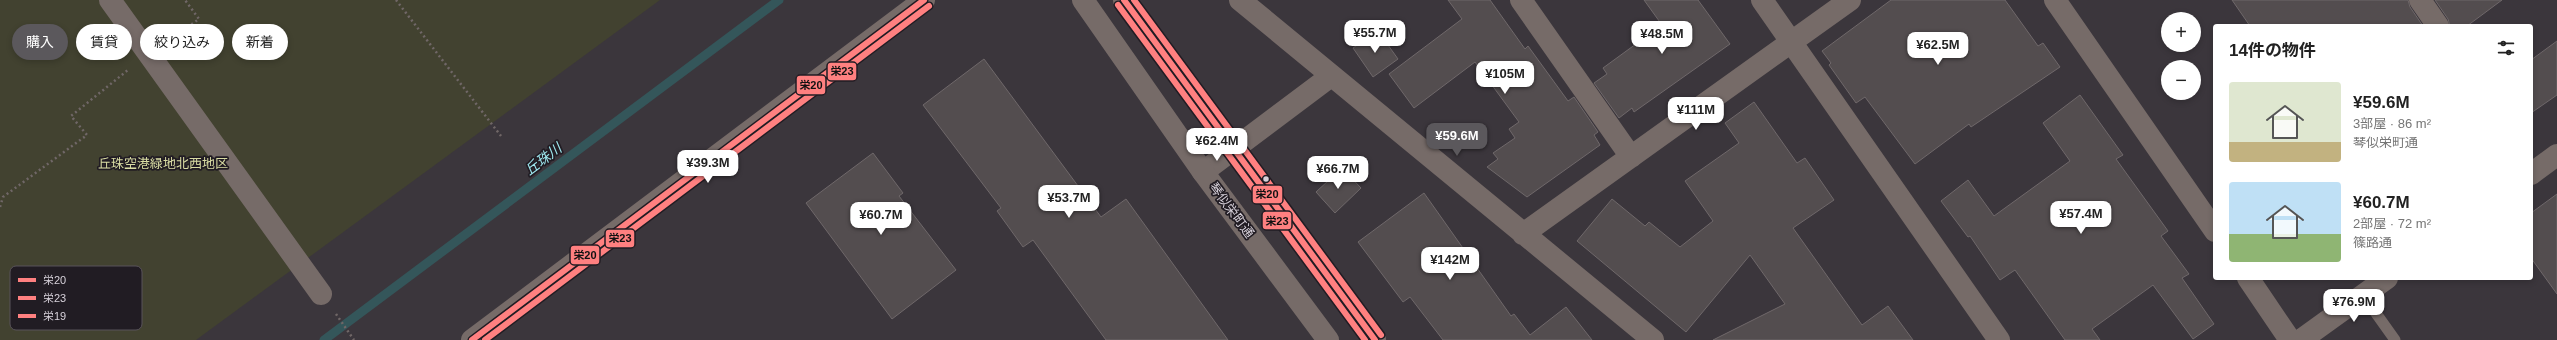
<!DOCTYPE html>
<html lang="ja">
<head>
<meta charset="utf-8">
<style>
  :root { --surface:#fff; --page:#f6f6f6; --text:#222; --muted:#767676; --accent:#5b585c }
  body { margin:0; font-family:Arial,"Noto Sans JP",sans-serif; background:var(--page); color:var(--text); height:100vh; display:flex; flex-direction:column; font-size:15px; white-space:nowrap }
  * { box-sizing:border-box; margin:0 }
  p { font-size:13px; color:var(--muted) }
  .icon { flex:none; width:22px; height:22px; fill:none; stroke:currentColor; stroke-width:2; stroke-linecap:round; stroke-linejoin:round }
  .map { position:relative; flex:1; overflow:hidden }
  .drawer { position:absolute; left:2213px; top:24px; width:320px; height:256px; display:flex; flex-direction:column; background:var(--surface); border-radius:4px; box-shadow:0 2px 6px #0003 }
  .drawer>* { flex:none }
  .guide { position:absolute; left:12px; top:24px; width:380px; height:36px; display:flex; gap:8px }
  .tools { position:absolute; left:2161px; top:12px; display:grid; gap:8px }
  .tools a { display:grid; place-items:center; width:40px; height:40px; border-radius:50%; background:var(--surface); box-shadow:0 2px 6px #0003; font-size:20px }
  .price { position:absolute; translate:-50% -34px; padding:0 9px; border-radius:8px; background:#fff; color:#222; font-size:13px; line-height:26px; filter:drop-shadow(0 1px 2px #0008) }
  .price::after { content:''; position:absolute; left:50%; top:24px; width:12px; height:9px; margin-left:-6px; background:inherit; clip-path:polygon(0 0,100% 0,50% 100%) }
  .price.selected { background:var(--accent); color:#fff }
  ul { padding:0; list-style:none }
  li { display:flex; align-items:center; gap:12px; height:100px; padding:0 16px }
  li span { display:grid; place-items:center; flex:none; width:112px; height:80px; border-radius:4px; color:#555 }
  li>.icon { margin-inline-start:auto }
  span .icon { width:48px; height:48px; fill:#fffc; stroke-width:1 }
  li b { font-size:17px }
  h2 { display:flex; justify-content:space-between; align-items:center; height:48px; padding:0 16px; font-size:17px }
  .chip { padding:0 14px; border-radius:18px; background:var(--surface); box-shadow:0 2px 6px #0003; font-size:14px; line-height:36px }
  .chip.selected { background:var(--accent); color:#fff }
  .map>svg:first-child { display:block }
</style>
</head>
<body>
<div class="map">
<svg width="2557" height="340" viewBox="0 0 2557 340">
  <rect width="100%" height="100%" fill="#3b363c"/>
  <path fill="#424230" d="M0,0H660L196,340H0Z"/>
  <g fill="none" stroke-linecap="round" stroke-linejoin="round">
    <path stroke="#34565a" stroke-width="9" d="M324,340L779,0"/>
  </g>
  <path fill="#534d4f" stroke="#6f686a" d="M1448,0H1490L1525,49L1528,46L1568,101L1574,97L1598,132L1594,135L1600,145L1527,197L1487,167L1498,159L1493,153L1515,138L1509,129L1519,122L1475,62L1414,108L1389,74L1462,19Z
    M1644,0H1698L1730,44L1634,112L1632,108L1619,118L1594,83L1607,74L1603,68L1662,25Z
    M1891,0H2005L2038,46L2043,43L2060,67L1971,127L1969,124L1915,164L1865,97L1856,103L1829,65L1831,63L1822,51Z
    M2232,0H2408L2410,7L2423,26H2250Z
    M2435,0H2502L2467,26H2450L2448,19Z
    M1378,31L1398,59L1373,77L1353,48Z
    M2557,41V95L2531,113V60Z
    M984,59L1101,217L1126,199L1228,340H1106L1033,240L1023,247L997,211L1001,208L923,105Z
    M2080,95L2123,155L2116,159L2168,231L2161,236L2189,274L2182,278L2214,324L2193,339L2153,285L2092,329L2100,340H2065L2015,270L2000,280L1970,236L1968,237L1941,201L1968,180L1994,216L2070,161L2043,123Z
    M1754,102L1797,163L1805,158L1834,200L1793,228L1862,325L1888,306L1913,340H1713L1785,304L1750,255L1686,332L1577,241L1612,199L1645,226L1649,222L1680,247L1713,221L1685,181L1739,143L1725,123Z
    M873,153L903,193L899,196L956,270L892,319L806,203Z
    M1342,168L1361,188L1335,213L1316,192Z
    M1424,193L1511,316L1514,314L1530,335L1566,307L1592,340H1443L1410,297L1403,302L1358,242Z
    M2557,194V294L2531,258V213Z"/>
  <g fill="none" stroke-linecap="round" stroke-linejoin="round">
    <path stroke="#706767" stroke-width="2.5" stroke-dasharray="2 3" stroke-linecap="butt" d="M396,0L501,136
      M171,39L199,19L185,0
      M0,207L3,197L87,135L71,116L128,70
      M336,314L354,340"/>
    <path stroke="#766b68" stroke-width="11" d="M2363,295L2395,340"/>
    <path stroke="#766b68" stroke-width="22" d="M110,0L321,294
      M1240,0L1653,340
      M1521,0L1631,157
      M1762,0L1999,340
      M2055,0L2215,231
      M2420,0L2438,26
      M1203,172L1331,76
      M2531,174L2557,155
      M1523,234L1850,0
      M2248,278L2290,340
      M2301,340L2387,278"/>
    <path stroke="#766b68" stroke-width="22" d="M1083,0L1203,172L1328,340
      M1124,0L1375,340
      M472,340L924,0"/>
    <defs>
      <path id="bus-1" d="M1124,0L1375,340
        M472,340L924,0"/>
      <path id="bus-2" d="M1118,5L1365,340
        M485,340L929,6"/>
      <path id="bus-3" d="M1134,0L1381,335"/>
    </defs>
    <use href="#bus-1" stroke="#211c23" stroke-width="9"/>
    <use href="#bus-2" stroke="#211c23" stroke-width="9"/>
    <use href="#bus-3" stroke="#211c23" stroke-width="9"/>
    <use href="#bus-1" stroke="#ff8080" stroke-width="6"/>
    <use href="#bus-2" stroke="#ff8080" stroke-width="6"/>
    <use href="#bus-3" stroke="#ff8080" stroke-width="6"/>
  </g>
  <circle fill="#d7d1da" stroke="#211c23" stroke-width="1.5" cx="1266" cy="179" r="3.5"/>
  <g text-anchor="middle" stroke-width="3.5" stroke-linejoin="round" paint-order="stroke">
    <g font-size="13" fill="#d9dca3" stroke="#211c23">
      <text x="163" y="168">丘珠空港緑地北西地区</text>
    </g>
    <g font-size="13" fill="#d7d1da" stroke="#211c23">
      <text transform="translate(1232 210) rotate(53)" y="5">琴似栄町通</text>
    </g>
    <g font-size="14" font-style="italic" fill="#9ee8ef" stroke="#211c23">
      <text transform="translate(543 159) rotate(-37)" y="5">丘珠川</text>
    </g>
  </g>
  <rect x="10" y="266" width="132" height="64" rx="6" fill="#211c23" stroke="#58525a" stroke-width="1"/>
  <rect x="18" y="278" width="18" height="4" fill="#ff8080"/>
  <rect x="18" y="296" width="18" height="4" fill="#ff8080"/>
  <rect x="18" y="314" width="18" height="4" fill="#ff8080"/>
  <g font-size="11" fill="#d7d1da">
    <text x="43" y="284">栄20</text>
    <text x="43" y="302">栄23</text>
    <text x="43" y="320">栄19</text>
  </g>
  <g stroke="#211c23" stroke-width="1.5">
    <rect x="827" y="62" width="30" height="19" rx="4" fill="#ff8080"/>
    <rect x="796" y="75" width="30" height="20" rx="4" fill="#ff8080"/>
    <rect x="1252" y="185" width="31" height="19" rx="4" fill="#ff8080"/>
    <rect x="1262" y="211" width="30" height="19" rx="4" fill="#ff8080"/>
    <rect x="605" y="229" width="30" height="19" rx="4" fill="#ff8080"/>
    <rect x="570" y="245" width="30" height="20" rx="4" fill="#ff8080"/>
  </g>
  <g font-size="11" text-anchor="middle" font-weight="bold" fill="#111">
    <text x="842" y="75">栄23</text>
    <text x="811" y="89">栄20</text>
    <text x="1267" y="198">栄20</text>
    <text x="1277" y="225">栄23</text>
    <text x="620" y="242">栄23</text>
    <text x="585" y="259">栄20</text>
  </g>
</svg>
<div class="tools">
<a>+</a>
<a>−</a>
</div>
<b class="price" style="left:1375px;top:54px">¥55.7M</b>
<b class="price" style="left:1662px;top:55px">¥48.5M</b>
<b class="price" style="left:1938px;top:66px">¥62.5M</b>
<b class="price" style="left:1505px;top:95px">¥105M</b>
<b class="price" style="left:1696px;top:131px">¥111M</b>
<b class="price selected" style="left:1457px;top:157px">¥59.6M</b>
<b class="price" style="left:1217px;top:162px">¥62.4M</b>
<b class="price" style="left:708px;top:184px">¥39.3M</b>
<b class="price" style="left:1338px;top:190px">¥66.7M</b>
<b class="price" style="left:1069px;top:219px">¥53.7M</b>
<b class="price" style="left:2081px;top:235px">¥57.4M</b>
<b class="price" style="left:881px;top:236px">¥60.7M</b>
<b class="price" style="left:1450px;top:281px">¥142M</b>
<b class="price" style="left:2354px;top:323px">¥76.9M</b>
<div class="guide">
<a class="chip selected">購入</a>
<a class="chip">賃貸</a>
<a class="chip">絞り込み</a>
<a class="chip">新着</a>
</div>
<section class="drawer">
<h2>14件の物件<svg class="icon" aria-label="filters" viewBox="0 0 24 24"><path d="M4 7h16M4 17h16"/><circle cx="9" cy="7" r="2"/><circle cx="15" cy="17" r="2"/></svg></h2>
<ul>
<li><span style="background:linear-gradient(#dfe7d0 75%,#c2b280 0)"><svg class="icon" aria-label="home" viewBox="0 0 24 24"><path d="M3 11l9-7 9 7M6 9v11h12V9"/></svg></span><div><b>¥59.6M</b><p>3部屋 · 86 m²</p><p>琴似栄町通</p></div></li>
<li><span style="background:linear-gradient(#bfe0f5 65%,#8fb573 0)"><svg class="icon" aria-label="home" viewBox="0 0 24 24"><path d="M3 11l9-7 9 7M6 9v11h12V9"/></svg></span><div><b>¥60.7M</b><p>2部屋 · 72 m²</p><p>篠路通</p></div></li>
</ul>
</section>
</div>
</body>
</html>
